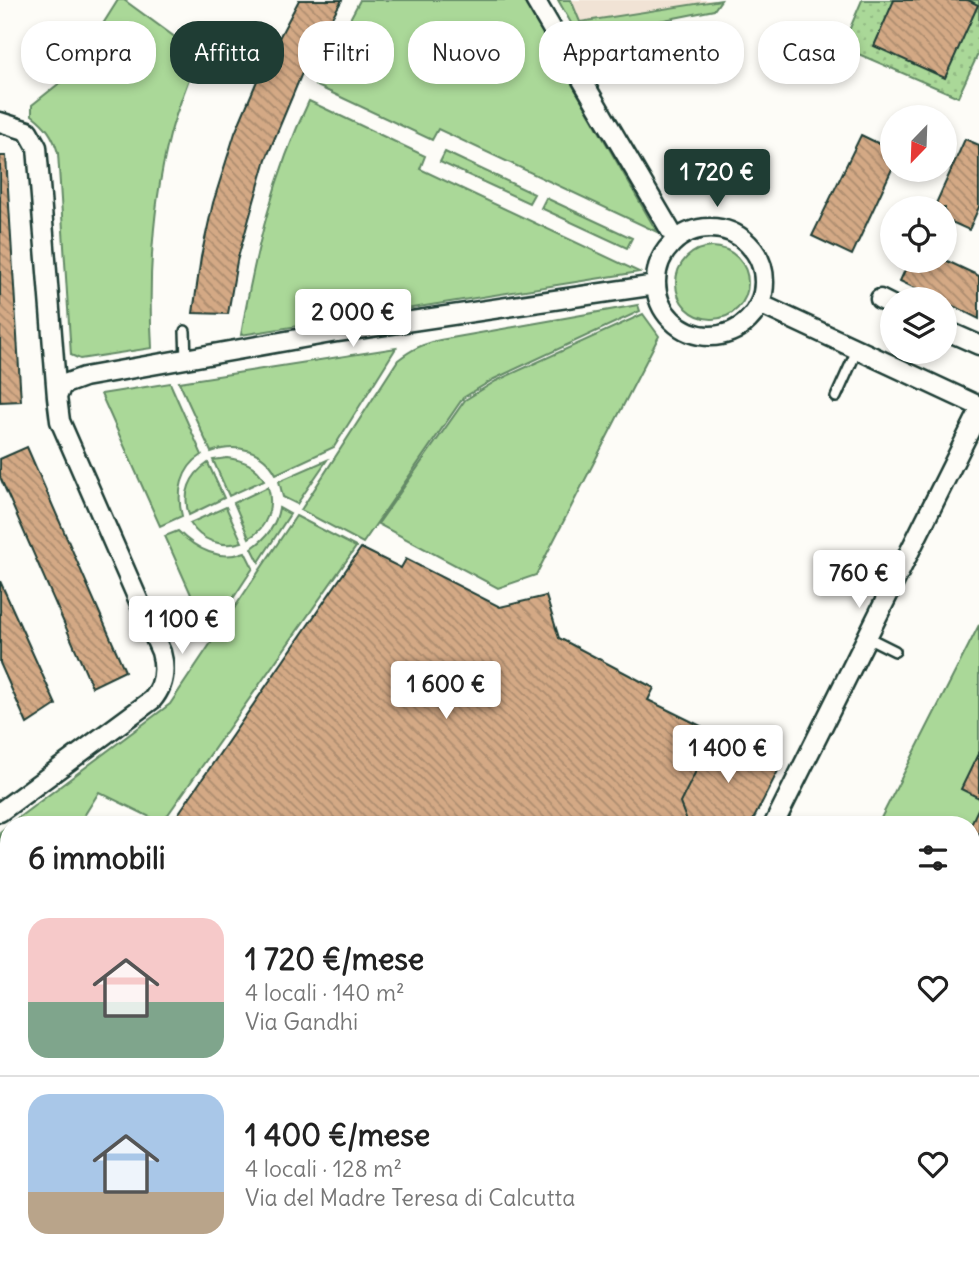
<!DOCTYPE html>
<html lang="it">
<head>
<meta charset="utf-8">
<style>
  :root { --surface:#fff; --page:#f2f2f2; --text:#222; --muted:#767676; --line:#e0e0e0; --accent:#1f3d34 }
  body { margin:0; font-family:Delius,sans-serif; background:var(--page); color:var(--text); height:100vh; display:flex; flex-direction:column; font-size:26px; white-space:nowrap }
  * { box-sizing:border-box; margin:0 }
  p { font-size:23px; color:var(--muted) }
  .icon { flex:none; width:38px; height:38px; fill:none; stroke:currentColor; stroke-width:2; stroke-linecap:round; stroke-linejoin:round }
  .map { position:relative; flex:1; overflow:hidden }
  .side { position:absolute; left:0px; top:816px; width:980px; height:450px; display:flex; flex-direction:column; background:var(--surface); border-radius:28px 28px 0 0; box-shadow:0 4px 10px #0003 }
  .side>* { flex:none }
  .banner { position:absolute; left:21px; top:21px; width:938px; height:63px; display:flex; gap:14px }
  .needle { width:46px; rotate:203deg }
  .controls { position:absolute; left:880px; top:105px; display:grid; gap:14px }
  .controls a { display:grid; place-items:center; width:77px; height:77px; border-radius:50%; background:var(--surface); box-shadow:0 4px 10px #0003; font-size:35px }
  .price { position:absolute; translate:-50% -60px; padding:0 16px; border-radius:7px; background:#fff; color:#222; font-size:23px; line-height:46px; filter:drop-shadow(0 2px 4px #0008) }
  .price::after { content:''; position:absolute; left:50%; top:42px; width:21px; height:16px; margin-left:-10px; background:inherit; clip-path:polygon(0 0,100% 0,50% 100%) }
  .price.active { background:var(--accent); color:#fff }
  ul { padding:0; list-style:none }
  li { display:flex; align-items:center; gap:21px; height:175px; padding:0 28px }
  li+li { border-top:2px solid var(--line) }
  li span { display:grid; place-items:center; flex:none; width:196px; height:140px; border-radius:21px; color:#555 }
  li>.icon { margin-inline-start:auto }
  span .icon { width:84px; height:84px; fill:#fffc; stroke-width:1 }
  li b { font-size:30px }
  h2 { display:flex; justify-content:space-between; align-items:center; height:84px; padding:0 28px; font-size:30px }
  .pill { padding:0 24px; border-radius:28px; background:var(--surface); box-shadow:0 4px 10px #0003; font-size:24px; line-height:63px }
  .pill.active { background:var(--accent); color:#fff }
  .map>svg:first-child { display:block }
</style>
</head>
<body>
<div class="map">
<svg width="979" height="1264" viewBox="0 0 979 1264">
  <defs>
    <pattern id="park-dots" width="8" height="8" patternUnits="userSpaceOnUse" patternTransform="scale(1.75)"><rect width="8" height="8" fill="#aad898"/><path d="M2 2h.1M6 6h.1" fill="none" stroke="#92ba84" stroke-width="1.8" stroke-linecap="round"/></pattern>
    <pattern id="building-back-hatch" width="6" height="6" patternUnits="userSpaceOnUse" patternTransform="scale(1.75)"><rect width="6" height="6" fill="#d4a985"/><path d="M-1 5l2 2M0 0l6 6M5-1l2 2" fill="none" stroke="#ab8b6e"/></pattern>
  </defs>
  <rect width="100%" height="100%" fill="#fdfcf7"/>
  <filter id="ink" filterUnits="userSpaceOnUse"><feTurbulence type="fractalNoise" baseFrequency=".0143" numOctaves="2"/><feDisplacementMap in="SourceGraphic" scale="14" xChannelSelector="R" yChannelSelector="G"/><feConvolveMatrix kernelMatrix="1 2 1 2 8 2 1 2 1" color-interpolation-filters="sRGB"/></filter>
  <g filter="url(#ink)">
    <path fill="#f1e3d5" d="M571,0H715L712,3L580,22Z"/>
    <path fill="#aad898" stroke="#648a66" stroke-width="2" d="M118,0H124L198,54C189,81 177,108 170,135C152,206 148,276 152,348L80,359L71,355L58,153C53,135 46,126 32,115V105L72,73Z
      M360,0H524L657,232L438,129L432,140L315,85Z
      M558,0H571L580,22L721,0L714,10L579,37Z
      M309,101L425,156L420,169L639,272L241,335C255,254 273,176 309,101Z
      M445,152L534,194L529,203L440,162Z
      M546,198L632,238L627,248L541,208Z
      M676 283a36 36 0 1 1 72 0a36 36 0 1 1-72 0Z
      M638,305L640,311L494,379L463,398L363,543L301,510L398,360C412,349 423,344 440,340Z
      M643,314L659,336L536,575L498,588L378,524L465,400L496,381Z
      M396,348L334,447L276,474C263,449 236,443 211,452L179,382Z
      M170,383L202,455C181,468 176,493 182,516L160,526L101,394Z
      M227,458C243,460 256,465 264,480L229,496L213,460Z
      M327,460L297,504L283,497L279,481Z
      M208,463L224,498L189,515C182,494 190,475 208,463Z
      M268,487C274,507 267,528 249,538L234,503Z
      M226,507L242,542C222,548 201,541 190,523Z
      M279,508L290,514L259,562L252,548C267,538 276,526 279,508Z
      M296,516L356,547L162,823L99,792L79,824H10L170,704Z
      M178,531C196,549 220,562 245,552L253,568L209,635L165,536Z
      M979,625V1154L971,1164V824H878Z
      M9,825V1059L0,1072V832Z"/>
    <path fill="url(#park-dots)" stroke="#648a66" stroke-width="2" d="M862,0H979V52L958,97L842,47Z"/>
    <path fill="url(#building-back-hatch)" stroke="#1f3d34" stroke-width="2" d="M299,0H342L307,61L266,159L237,261L228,314L193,313L201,257L213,203L235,133L259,76Z
      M894,0H968L978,5L945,78L874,46Z
      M861,135L892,150V169L852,255L812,236Z
      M965,139L979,145V207L969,230L945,219V208H934Z
      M0,156H6L21,401L0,402Z
      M945,260L979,276V319L945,302V299H938L900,281L909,261Z
      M27,447L125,671L92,687L0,477V459Z
      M361,548L401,568L406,559L500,607L546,596L559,638L654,688L648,700L715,733L680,803L688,824H182L174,820Z
      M0,581L56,705L27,724L0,663Z
      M715,733L781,765L751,824H688L680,803Z
      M979,752V798L961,789Z
      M979,807V948L971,945V824Z
      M971,948L979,952V1013L974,1014H971Z
      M496,1256H550L546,1264H494Z
      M606,1256H649L645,1264H602Z
      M876,1256H924L921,1264H893Z"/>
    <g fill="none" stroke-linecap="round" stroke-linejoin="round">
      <defs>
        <path id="lane" d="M185,331L186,360
          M836,397L858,348
          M867,637L895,651
          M971,1176H979
          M83,1264L87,1256
          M452,1264L457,1256"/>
        <path id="street" d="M535,0L676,240
          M0,122L28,131L37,147L57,397
          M656 282a54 54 0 1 1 108 0a54 54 0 1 1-108 0Z
          M880,299L892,305
          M760,304L979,406
          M945,330L979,345
          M0,812L152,700C164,686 166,670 161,652L60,421L57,397L62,385L84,377L337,332L656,285
          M774,824L979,412
          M971,1234L979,1206
          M403,1264L407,1256
          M963,1264L965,1256"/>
        <path id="primary" d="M0,1202L9,1206
          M107,1256L122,1264"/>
      </defs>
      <use href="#lane" stroke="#1f3d34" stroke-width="14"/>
      <use href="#street" stroke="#1f3d34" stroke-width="23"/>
      <use href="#primary" stroke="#1f3d34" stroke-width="33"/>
      <use href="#lane" stroke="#fdfcf7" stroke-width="9"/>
      <use href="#street" stroke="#fdfcf7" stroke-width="18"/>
      <use href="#primary" stroke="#f5e382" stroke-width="28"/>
    </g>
  </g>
</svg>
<div class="controls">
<a><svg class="needle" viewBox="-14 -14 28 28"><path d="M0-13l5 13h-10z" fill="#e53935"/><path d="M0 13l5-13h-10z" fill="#767676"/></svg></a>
<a><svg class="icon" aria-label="locate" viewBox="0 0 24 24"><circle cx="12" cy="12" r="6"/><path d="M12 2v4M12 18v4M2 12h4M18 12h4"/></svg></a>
<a><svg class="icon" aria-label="layers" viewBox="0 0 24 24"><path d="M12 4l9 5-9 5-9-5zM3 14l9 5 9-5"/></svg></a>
</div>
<b class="price active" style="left:717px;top:209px">1 720 €</b>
<b class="price" style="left:353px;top:349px">2 000 €</b>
<b class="price" style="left:859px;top:610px">760 €</b>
<b class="price" style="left:182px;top:656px">1 100 €</b>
<b class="price" style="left:446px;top:721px">1 600 €</b>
<b class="price" style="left:728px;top:785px">1 400 €</b>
<div class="banner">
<a class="pill">Compra</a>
<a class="pill active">Affitta</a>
<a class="pill">Filtri</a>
<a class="pill">Nuovo</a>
<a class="pill">Appartamento</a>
<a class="pill">Casa</a>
</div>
<section class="side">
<h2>6 immobili<svg class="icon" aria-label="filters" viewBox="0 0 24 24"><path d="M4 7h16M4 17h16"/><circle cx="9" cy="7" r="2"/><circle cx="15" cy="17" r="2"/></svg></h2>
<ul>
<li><span style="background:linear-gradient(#f6c9c9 60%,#7fa58c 0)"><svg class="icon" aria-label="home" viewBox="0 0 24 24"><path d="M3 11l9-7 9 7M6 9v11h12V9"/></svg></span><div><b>1 720 €/mese</b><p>4 locali · 140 m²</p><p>Via Gandhi</p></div><svg class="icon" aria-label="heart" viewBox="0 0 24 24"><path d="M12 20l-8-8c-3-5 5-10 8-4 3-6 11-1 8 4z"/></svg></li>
<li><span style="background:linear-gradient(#a9c7e8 70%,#b9a48a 0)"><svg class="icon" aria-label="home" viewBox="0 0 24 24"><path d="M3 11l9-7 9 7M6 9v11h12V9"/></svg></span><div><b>1 400 €/mese</b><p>4 locali · 128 m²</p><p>Via del Madre Teresa di Calcutta</p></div><svg class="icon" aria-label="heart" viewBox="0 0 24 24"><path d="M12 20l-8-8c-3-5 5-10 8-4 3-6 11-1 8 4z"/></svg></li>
</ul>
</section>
</div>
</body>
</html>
